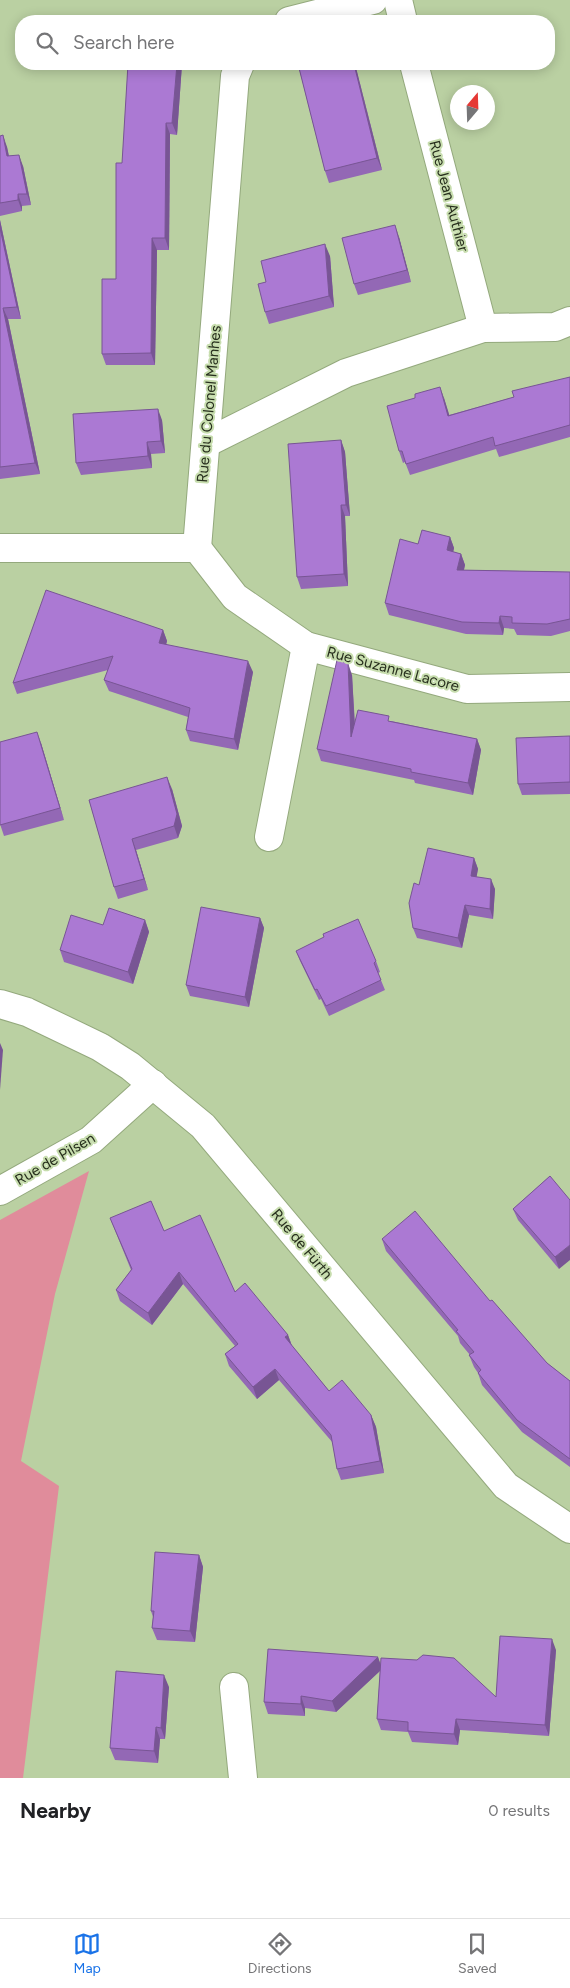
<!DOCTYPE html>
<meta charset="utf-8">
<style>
:root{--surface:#fff;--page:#f6f6f6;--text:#202124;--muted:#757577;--line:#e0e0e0;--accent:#1a73e8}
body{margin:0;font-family:Figtree,sans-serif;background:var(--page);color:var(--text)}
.compass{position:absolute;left:450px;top:85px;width:45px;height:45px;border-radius:50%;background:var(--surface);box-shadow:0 2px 12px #0003;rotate:19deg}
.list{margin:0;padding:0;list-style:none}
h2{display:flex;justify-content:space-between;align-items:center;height:65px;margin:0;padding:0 20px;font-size:21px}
h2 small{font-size:16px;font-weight:400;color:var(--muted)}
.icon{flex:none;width:28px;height:28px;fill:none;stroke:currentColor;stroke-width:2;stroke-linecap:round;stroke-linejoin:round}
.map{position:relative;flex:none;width:570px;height:1778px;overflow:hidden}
.search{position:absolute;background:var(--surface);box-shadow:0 2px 12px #0003;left:15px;right:15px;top:15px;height:55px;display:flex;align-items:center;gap:12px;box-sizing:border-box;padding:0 18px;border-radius:20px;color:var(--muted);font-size:19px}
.sheet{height:140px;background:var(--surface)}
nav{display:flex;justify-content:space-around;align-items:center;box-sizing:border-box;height:70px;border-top:1px solid var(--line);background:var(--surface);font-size:14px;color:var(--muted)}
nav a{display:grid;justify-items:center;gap:2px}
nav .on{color:var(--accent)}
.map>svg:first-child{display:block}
</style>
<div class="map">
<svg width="570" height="1778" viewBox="0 0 570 1778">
<rect width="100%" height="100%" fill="#bad0a2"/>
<path fill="#e08c9b" d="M89,1171L55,1294L21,1461L59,1486L23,1778H0V1220Z"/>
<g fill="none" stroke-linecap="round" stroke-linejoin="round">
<g stroke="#94a97d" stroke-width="30">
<g id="minor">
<path d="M398,0L403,21"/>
<path d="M289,21L373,0"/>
<path d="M414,64L483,328"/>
<path d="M206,443L346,373L483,328L555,327L570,321"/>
<path d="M0,548H197"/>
<path d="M197,548L235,76L240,64"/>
<path d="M197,548L235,597L306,646L467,689L570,687"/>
<path d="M269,837L306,646"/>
<path d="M0,1004L27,1012L100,1047L130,1066L203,1126L506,1486L570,1529"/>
<path d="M0,1191L91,1140L153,1084"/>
<path d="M234,1687L243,1778"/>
</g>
</g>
<use href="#minor" stroke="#fff" stroke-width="28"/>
</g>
<g fill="#9368b5">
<path d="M128,64H182L177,135L170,134L169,250H157L155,365H106L102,354L116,279Z"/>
<path d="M298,64H355L382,170L329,183L325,171Z"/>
<path d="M0,136L7,147L9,156L23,166L31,205L22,206V211L0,216Z"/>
<path d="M0,220L21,319H8L40,474L0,479Z"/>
<path d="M399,237L411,282L358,295L354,284Z"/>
<path d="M330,256L334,307L269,324L265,312L266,282Z"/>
<path d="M570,377V437L499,457L496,449L410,475L405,462L403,463L399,451L444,398L449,415L514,397Z"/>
<path d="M162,420L165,453L151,454L152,468L81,475L76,463Z"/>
<path d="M341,440L345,452L350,516H345L348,586L301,589L297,577Z"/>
<path d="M450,537L454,548L453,552L461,554L465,565L464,570L570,572V631L551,636L517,635L514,629L504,628L503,635L466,634L389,615L385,603L418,544Z"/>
<path d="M163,630L167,641L166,645L253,672L238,750L190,741L186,730L188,717L109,691L104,680L108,670L17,694L13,683Z"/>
<path d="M352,675L355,725L391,721L477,739L481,750L473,795L415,783L414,780L321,761L317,749Z"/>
<path d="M570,736V794L522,795L518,784Z"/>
<path d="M41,743L64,820L4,836L0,824Z"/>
<path d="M172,789L182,826L178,838L136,850L148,890L118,899L114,887L89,800Z"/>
<path d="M474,858L478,869L476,877L495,889L493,919L469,915L462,948L417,938L413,928L419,885Z"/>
<path d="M260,918L264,928L249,1007L190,996L186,985Z"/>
<path d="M145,920L149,932L133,984L64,962L60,950L103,925Z"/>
<path d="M296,951L376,961L380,972L378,973L385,990L329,1016L321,999L319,1000L300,961Z"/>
<path d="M550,1176L559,1269L518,1220L513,1209Z"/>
<path d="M110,1218L164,1231L235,1292L288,1335L292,1346L329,1391L371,1415L376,1427L384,1473L341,1480L337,1469L333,1443L279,1380L257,1399L229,1366L225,1354L235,1346L183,1284L152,1325L120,1301L116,1290L131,1270Z"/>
<path d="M382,1239L490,1301L547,1363L570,1381V1467L522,1432L482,1385L478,1373L474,1367L469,1355H470L460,1343L458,1336L386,1251Z"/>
<path d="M199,1555L203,1567L195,1642L157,1640L152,1628L153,1617L151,1611Z"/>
<path d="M556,1650L549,1736L460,1730L458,1745L412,1742L408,1732L381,1730L377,1719L380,1671L336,1712L305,1708V1716L268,1714L264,1702L378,1657L381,1666L496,1697Z"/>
<path d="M169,1687L165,1739H160L158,1763L115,1760L110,1748Z"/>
</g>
<g fill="#785594">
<path d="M177,64H182L177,135L172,123Z"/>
<path d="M354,64H355L382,170L377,158Z"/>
<path d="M166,123L170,134L169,250L165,238Z"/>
<path d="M3,135L7,147L11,167L7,156Z"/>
<path d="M19,155L23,166L31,205L27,194Z"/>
<path d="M18,194L22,206V211L18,200Z"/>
<path d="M0,220L21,319L17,307L0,228Z"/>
<path d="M395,225L399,237L411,282L407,270Z"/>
<path d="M152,238L157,250L155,365L151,353Z"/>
<path d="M325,244L330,256L334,307L329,296Z"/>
<path d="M3,308L8,319L40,474L35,463Z"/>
<path d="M440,387L444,398L453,427L448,416Z"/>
<path d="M158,409L162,420L165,453L161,441Z"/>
<path d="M341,440L345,452L350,516L346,505Z"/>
<path d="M147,442L151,454L152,468L148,456Z"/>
<path d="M341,505L345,516L348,586L344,574Z"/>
<path d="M450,537L454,548L451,562L447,550Z"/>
<path d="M461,554L465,565L461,581L457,570Z"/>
<path d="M500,616L504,628L503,635L499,623Z"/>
<path d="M163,630L167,641L163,655L159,643Z"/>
<path d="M248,661L253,672L238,750L234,739Z"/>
<path d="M348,663L352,675L356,749L351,737Z"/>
<path d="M37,732L41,743L64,820L60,808Z"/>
<path d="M477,739L481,750L473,795L468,783Z"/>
<path d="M167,777L172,789L182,826L178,838L174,826Z"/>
<path d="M132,839L136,850L148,890L144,879Z"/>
<path d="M474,858L478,869L475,886L471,876Z"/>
<path d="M491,879L495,889L493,919L490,909Z"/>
<path d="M465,905L469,915L462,948L458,938Z"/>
<path d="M260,918L264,928L249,1007L245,997Z"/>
<path d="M145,920L149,932L133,984L128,972Z"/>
<path d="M0,1043L3,1050L0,1090Z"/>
<path d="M570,1245V1260L559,1269L555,1257Z"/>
<path d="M179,1272L183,1284L152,1325L148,1313Z"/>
<path d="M288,1335L292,1346L285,1337Z"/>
<path d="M275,1369L279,1380L257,1399L253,1387Z"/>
<path d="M371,1415L376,1427L384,1473L380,1461Z"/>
<path d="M199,1555L203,1567L195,1642L190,1631Z"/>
<path d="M552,1639L556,1650L549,1736L545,1725Z"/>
<path d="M378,1657L382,1669L336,1712L332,1701Z"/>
<path d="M164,1675L169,1687L165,1739L161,1728Z"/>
<path d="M301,1696L305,1708V1716L301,1704Z"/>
<path d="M456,1719L460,1730L458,1745L454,1734Z"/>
<path d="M156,1727L160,1739L158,1763L154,1751Z"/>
</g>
<g fill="#ab79d3" stroke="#785594">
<path d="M128,64H177L172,123H166L165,238H152L151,353L102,354V279H116V163H122Z"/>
<path d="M298,64H354L377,158L325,171Z"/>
<path d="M3,135L7,156L19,155L27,194H18V200L0,203V136Z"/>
<path d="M395,225L407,270L354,284L342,238Z"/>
<path d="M0,228L17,307L3,308L35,463L0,467Z"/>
<path d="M325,244L329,296L265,312L258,284L266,282L261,261Z"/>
<path d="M570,377V425L495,446L493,437L406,464L402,451H399L387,406L415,398V394L440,387L448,416L514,397L512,391Z"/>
<path d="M158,409L161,441L147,442L148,456L76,463L73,414Z"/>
<path d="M341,440L346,505H341L344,574L297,577L288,444Z"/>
<path d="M422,530L450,537L447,550L461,554L457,570L570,572V619L547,624L512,623V617L500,616L499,623L462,622L385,603L400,539L418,544Z"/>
<path d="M46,590L163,630L159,643L248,661L234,739L186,730L190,708L104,680L113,656L13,683Z"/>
<path d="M337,660L348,663L351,737L358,710L389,716L388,721L477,739L468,783L411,772V769L317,749Z"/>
<path d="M37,732L60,808L0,825V742Z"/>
<path d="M570,736V782L518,784L516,738Z"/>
<path d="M167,777L177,814L174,826L132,839L144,879L114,887L89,800Z"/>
<path d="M428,848L474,858L471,876L491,879L490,909L465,905L458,938L413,928L409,903L414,883L419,885Z"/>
<path d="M201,907L260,918L245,997L186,985Z"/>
<path d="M109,908L145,920L128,972L60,950L71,915L103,925Z"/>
<path d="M358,919L376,961L374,963L381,980L326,1006L317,989L315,990L296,951L324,937L323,934Z"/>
<path d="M550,1176L570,1200V1245L555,1257L513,1209Z"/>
<path d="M151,1201L164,1231L200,1215L235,1292L245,1283L288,1335L285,1337L329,1391L342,1380L371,1415L380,1461L337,1469L331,1435L275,1369L253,1387L225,1354L238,1344L179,1272L148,1313L116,1290L132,1269L110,1218Z"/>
<path d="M415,1211L490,1301L492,1300L547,1363L570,1381V1459L517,1420L478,1373L481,1370L469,1355L474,1352L456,1331L458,1330L382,1239Z"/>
<path d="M155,1552L199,1555L190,1631L152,1628L154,1611H151Z"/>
<path d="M500,1636L552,1639L545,1725L456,1719L454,1734L408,1731V1722L377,1719L381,1658L417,1660L423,1655L454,1658L496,1697Z"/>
<path d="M268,1649L378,1657L332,1701L301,1696V1704L264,1702Z"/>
<path d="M116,1671L164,1675L161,1728L156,1727L154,1751L110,1748Z"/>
</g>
<g text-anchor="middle" stroke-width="4" stroke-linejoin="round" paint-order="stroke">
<g font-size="15" fill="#272f1d" stroke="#c7ddae">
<text transform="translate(449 196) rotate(75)" y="5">Rue Jean Authier</text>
<text transform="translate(209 404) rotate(-85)" y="5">Rue du Colonel Manhes</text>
<text transform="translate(393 669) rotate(15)" y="5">Rue Suzanne Lacore</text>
<text transform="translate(55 1159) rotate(-30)" y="5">Rue de Pilsen</text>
<text transform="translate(302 1244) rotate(50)" y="5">Rue de Fürth</text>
</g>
</g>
</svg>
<svg class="compass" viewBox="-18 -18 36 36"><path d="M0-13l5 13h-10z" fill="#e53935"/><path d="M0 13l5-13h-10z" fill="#757577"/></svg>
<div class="search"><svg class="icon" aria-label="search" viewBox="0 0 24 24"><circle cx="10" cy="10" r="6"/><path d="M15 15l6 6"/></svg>Search here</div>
</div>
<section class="sheet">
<h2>Nearby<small>0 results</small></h2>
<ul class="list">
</ul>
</section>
<nav>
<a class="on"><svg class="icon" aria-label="map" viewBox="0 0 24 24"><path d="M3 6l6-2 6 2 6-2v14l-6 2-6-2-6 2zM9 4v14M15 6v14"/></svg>Map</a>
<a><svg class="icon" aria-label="directions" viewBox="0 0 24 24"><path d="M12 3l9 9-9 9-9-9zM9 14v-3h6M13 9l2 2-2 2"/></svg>Directions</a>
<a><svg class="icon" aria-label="saved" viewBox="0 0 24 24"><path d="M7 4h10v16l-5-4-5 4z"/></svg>Saved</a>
</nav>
